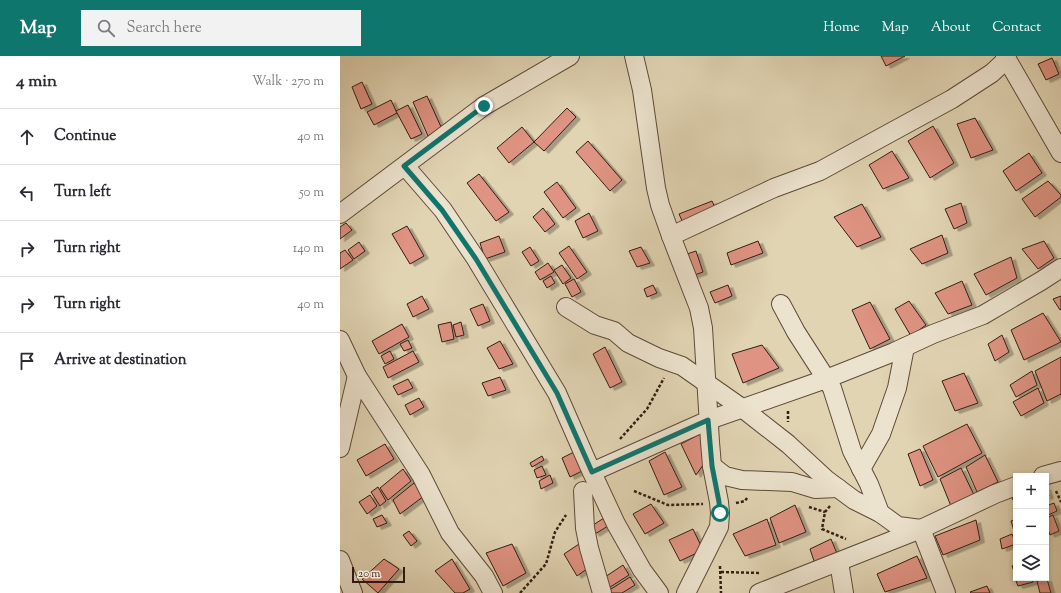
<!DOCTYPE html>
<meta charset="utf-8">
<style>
:root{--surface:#fff;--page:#f2f2f3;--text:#2b2b33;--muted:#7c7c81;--line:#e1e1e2;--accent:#0f766e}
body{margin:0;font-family:"Sorts Mill Goudy",serif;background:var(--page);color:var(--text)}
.controls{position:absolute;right:12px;bottom:12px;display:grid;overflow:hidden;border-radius:0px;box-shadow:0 2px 6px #0003}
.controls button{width:36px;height:36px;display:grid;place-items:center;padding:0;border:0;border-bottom:1px solid var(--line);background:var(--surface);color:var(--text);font:20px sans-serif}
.scale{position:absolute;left:12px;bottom:10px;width:53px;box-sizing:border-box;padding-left:4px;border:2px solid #341c13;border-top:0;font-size:11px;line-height:14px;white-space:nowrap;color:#341c13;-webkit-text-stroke:3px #ece3ce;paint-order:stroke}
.stop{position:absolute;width:12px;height:12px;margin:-9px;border:3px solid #0f766e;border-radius:50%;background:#fff}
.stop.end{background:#0f766e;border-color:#fff;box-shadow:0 1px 4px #0008}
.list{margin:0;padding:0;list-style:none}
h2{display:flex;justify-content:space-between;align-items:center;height:52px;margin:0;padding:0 16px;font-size:17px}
h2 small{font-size:13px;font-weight:400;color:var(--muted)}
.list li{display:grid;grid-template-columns:26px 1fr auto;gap:12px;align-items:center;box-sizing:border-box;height:56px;padding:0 16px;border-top:1px solid var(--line)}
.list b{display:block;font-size:15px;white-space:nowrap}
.list em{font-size:13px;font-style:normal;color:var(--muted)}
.icon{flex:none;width:22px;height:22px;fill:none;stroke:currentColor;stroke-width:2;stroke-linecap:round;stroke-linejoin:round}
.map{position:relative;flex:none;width:721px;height:537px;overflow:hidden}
header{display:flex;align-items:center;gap:24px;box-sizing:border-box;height:56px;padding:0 20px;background:var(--accent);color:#fff}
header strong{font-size:19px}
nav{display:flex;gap:22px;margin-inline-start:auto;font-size:14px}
.search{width:280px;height:36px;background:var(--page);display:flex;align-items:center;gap:10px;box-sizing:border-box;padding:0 14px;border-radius:0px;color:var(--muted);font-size:15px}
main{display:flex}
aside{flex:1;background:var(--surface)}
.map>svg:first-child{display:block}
</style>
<header>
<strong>Map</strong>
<div class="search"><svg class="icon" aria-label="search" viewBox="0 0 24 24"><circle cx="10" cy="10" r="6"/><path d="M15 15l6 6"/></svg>Search here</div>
<nav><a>Home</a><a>Map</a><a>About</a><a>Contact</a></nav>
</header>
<main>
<aside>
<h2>4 min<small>Walk · 270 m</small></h2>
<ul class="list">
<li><svg class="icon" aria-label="ahead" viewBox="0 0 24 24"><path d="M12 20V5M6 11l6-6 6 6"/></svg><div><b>Continue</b></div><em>40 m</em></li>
<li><svg class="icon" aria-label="left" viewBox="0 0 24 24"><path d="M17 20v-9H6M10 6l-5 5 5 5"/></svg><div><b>Turn left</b></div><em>50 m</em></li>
<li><svg class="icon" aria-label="right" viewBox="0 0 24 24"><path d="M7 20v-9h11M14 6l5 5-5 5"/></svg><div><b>Turn right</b></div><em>140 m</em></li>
<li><svg class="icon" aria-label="right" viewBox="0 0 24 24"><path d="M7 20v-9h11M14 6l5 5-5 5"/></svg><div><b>Turn right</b></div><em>40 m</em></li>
<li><svg class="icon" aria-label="arrive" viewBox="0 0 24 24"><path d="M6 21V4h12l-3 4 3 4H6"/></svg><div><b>Arrive at destination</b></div></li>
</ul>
</aside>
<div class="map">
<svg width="721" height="537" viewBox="0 0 721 537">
<defs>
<filter id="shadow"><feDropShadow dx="4.5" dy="2.5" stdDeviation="0" flood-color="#0004"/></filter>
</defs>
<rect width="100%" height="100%" fill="#e1d4b3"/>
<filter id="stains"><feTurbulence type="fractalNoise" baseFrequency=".005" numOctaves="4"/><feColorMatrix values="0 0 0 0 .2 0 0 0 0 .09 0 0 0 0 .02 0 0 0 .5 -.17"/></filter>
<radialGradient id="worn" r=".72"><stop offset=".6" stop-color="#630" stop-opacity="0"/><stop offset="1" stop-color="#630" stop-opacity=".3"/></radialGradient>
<g fill="#df9382" stroke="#341c13" filter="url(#shadow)">
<path d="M541,0H565L546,10Z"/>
<path d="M712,2L719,18L706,24L698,8Z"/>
<path d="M22,26L32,48L21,53L12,31Z"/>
<path d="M87,40L102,73L88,80L73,46Z"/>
<path d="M51,44L57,57L34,69L27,56Z"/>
<path d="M68,49L82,78L71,83L56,55Z"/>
<path d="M227,52L236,61L204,95L194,86Z"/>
<path d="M635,62L653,94L631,102L617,68Z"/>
<path d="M593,70L614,107L590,122L568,85Z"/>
<path d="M182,71L194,86L169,107L157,92Z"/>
<path d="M248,85L282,124L270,135L236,96Z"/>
<path d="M552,95L569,122L543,133L529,109Z"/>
<path d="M689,97L702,117L676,135L663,115Z"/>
<path d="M139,118L169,156L156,165L127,127Z"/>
<path d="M708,125L721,139V141L695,161L682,143Z"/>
<path d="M217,126L236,152L223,162L204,136Z"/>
<path d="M372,145L376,154L343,167L339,158Z"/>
<path d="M621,147L627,167L614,173L605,153Z"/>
<path d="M522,148L541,181L517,191L494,161Z"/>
<path d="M203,152L215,168L205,176L193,161Z"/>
<path d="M249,157L258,175L243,182L235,165Z"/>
<path d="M6,167L12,174L0,183V171Z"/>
<path d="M67,170L84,200L70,208L52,178Z"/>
<path d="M602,179L608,197L582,208L570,193Z"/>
<path d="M159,180L165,196L145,203L140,187Z"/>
<path d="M418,185L423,197L391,209L387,197Z"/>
<path d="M704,185L714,202L698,213L682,193Z"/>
<path d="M19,186L25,195L14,203L8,194Z"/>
<path d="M229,190L247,216L237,223L219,197Z"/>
<path d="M190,191L199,205L191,210L182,196Z"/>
<path d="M301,191L310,207L297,211L289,195Z"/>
<path d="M5,194L13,204L0,213V197Z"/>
<path d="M356,195L363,216L352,220L344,199Z"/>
<path d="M671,201L677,222L646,239L634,218Z"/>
<path d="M208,207L214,216L200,224L195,216Z"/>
<path d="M222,209L231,222L223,228L214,214Z"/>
<path d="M211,220L215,227L207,232L203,225Z"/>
<path d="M234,223L241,236L232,241L225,228Z"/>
<path d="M622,225L632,249L608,258L595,237Z"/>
<path d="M313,229L317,237L307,241L304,233Z"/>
<path d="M388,229L392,240L375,247L370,236Z"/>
<path d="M82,240L89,253L73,261L67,248Z"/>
<path d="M721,240V253L720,254L713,243Z"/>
<path d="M569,245L586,269L571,280L555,253Z"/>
<path d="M530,246L550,283L530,293L512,254Z"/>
<path d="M143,248L150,265L138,270L130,253Z"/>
<path d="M703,257L721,286L684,304L671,274Z"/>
<path d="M111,266L114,283L102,286L98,269Z"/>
<path d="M121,266L124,279L116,281L113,269Z"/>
<path d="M62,268L69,281L39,298L32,285Z"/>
<path d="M662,279L669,296L655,305L648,288Z"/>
<path d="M68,284L72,292L64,295L60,288Z"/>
<path d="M160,285L173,308L159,313L147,292Z"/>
<path d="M422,289L439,312L403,327L392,298Z"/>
<path d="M265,291L282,326L270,332L253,298Z"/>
<path d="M50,295L54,303L45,308L41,300Z"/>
<path d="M73,295L79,306L48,322L43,311Z"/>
<path d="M721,301V338L707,345L695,315Z"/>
<path d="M692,315L697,329L676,341L670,329Z"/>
<path d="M624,317L638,347L615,355L602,325Z"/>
<path d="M160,321L166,334L148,340L142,327Z"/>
<path d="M68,323L73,332L58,339L53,330Z"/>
<path d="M698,332L704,347L681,360L673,346Z"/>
<path d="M79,342L84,351L70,359L65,349Z"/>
<path d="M627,368L642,397L598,421L583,390Z"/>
<path d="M362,377L368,402L356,419L341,388Z"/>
<path d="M45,388L54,403L26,420L17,404Z"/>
<path d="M580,393L593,424L580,430L568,398Z"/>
<path d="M234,396L242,415L230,421L222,402Z"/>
<path d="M325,396L342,431L324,439L309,405Z"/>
<path d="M645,399L658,426L637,436L626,411Z"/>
<path d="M202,400L204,404L192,411L190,407Z"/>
<path d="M202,410L206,419L197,422L194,414Z"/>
<path d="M621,412L634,439L611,450L600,423Z"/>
<path d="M63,413L71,425L48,444L40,432Z"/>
<path d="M210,419L213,427L201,433L199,425Z"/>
<path d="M74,427L84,440L60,458L53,444Z"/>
<path d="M38,431L46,445L40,450L31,436Z"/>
<path d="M706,431L709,440L706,441Z"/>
<path d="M30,439L37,450L27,458L19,446Z"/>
<path d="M676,440V449L672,442Z"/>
<path d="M714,447L717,455L706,460V450Z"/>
<path d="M311,448L324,467L305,478L293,458Z"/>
<path d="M455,449L466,476L439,487L430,462Z"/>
<path d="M42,459L47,467L37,471L33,463Z"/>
<path d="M713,459L719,475L710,479L706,468V462Z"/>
<path d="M264,462L268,470L255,478L250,471Z"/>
<path d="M427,463L436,489L405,500L393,478Z"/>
<path d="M676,463V474L674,475L671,465Z"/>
<path d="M636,464L640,484L603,499L595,480Z"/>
<path d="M353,473L363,494L340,505L329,484Z"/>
<path d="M69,475L77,485L71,490L63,479Z"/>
<path d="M672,478L676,488L662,493L660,483Z"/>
<path d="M491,483L498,500L476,511L470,493Z"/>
<path d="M172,488L186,517L163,530L146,497Z"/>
<path d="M239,488L251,510L237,520L224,498Z"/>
<path d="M577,500L587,522L545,536L537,518Z"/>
<path d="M44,503L59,513L38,537L22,523Z"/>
<path d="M112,503L130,533L123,537H115L95,515Z"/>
<path d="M676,508V517L675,518L672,510Z"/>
<path d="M283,509L289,519L267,533L262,523Z"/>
<path d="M674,520H676V522H692L693,526L678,530Z"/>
<path d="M290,521L295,529L282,537H269L268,535Z"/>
<path d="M707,523L711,537H700L697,525Z"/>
<path d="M647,530L650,537H631L630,536Z"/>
</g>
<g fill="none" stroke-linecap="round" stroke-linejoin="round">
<g stroke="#5f4a3b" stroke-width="20">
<g id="minor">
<path d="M294,0L302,34L316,132L320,149L331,180L359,252L363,272L370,386L372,410L379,446L380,457L379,471L346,537"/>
<path d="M665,0L721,97"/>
<path d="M65,110L103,154L136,203L217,337L249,410L276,468L302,514L319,537"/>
<path d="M0,158L144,50L230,0"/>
<path d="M331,180L434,132L480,115L612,43L652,17L667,3"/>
<path d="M441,248L456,276L492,332L512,395L529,428L540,457"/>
<path d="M226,251L255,269L274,275L288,287L319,302L342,310L402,352L448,388L487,424L514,444L540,457L558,470L581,473L606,537"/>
<path d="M0,284L17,320L81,419L110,477L144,520L153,537"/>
<path d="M0,392L17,320"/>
<path d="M372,410L385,420L402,424L452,426L475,433L498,432"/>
<path d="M521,413L541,378L557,332L565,291"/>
<path d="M252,416L369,364L486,323L554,296L593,278L643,259L701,225L721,212"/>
<path d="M703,420L721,415"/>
<path d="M243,435L245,472L249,492L262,537"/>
<path d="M0,504L13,537"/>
<path d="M499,506L504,537"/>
<path d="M419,537L581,473L655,438L676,430"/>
</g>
</g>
<g stroke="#341c13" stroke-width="2.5" stroke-dasharray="3 2" stroke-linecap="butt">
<path d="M448,355V366"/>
<path d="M280,383L307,353L324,322"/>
<path d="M294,435L328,449L363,448"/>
<path d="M716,435L721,446"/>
<path d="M396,447L405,445L407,442"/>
<path d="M490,450L485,456L482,473L506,483"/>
<path d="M469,451L485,456"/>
<path d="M380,510L381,537"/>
<path d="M381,516L421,517"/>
<path d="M180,537L206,508L215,476L226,459"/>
</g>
<use href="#minor" stroke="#ece3ce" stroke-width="18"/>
</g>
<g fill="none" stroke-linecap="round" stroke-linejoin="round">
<path stroke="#0f766e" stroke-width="5" d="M144,50L64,110L102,154L136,203L217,337L252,416L368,364L372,410L379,446L380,457"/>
</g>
<rect width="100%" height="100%" filter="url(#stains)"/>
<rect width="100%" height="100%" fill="url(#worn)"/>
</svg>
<div class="controls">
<button>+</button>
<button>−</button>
<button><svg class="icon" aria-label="layers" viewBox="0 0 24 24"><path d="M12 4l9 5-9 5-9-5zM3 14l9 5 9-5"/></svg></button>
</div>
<div class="scale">20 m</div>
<div class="stop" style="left:380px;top:457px"></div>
<div class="stop end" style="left:144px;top:50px"></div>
</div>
</main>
